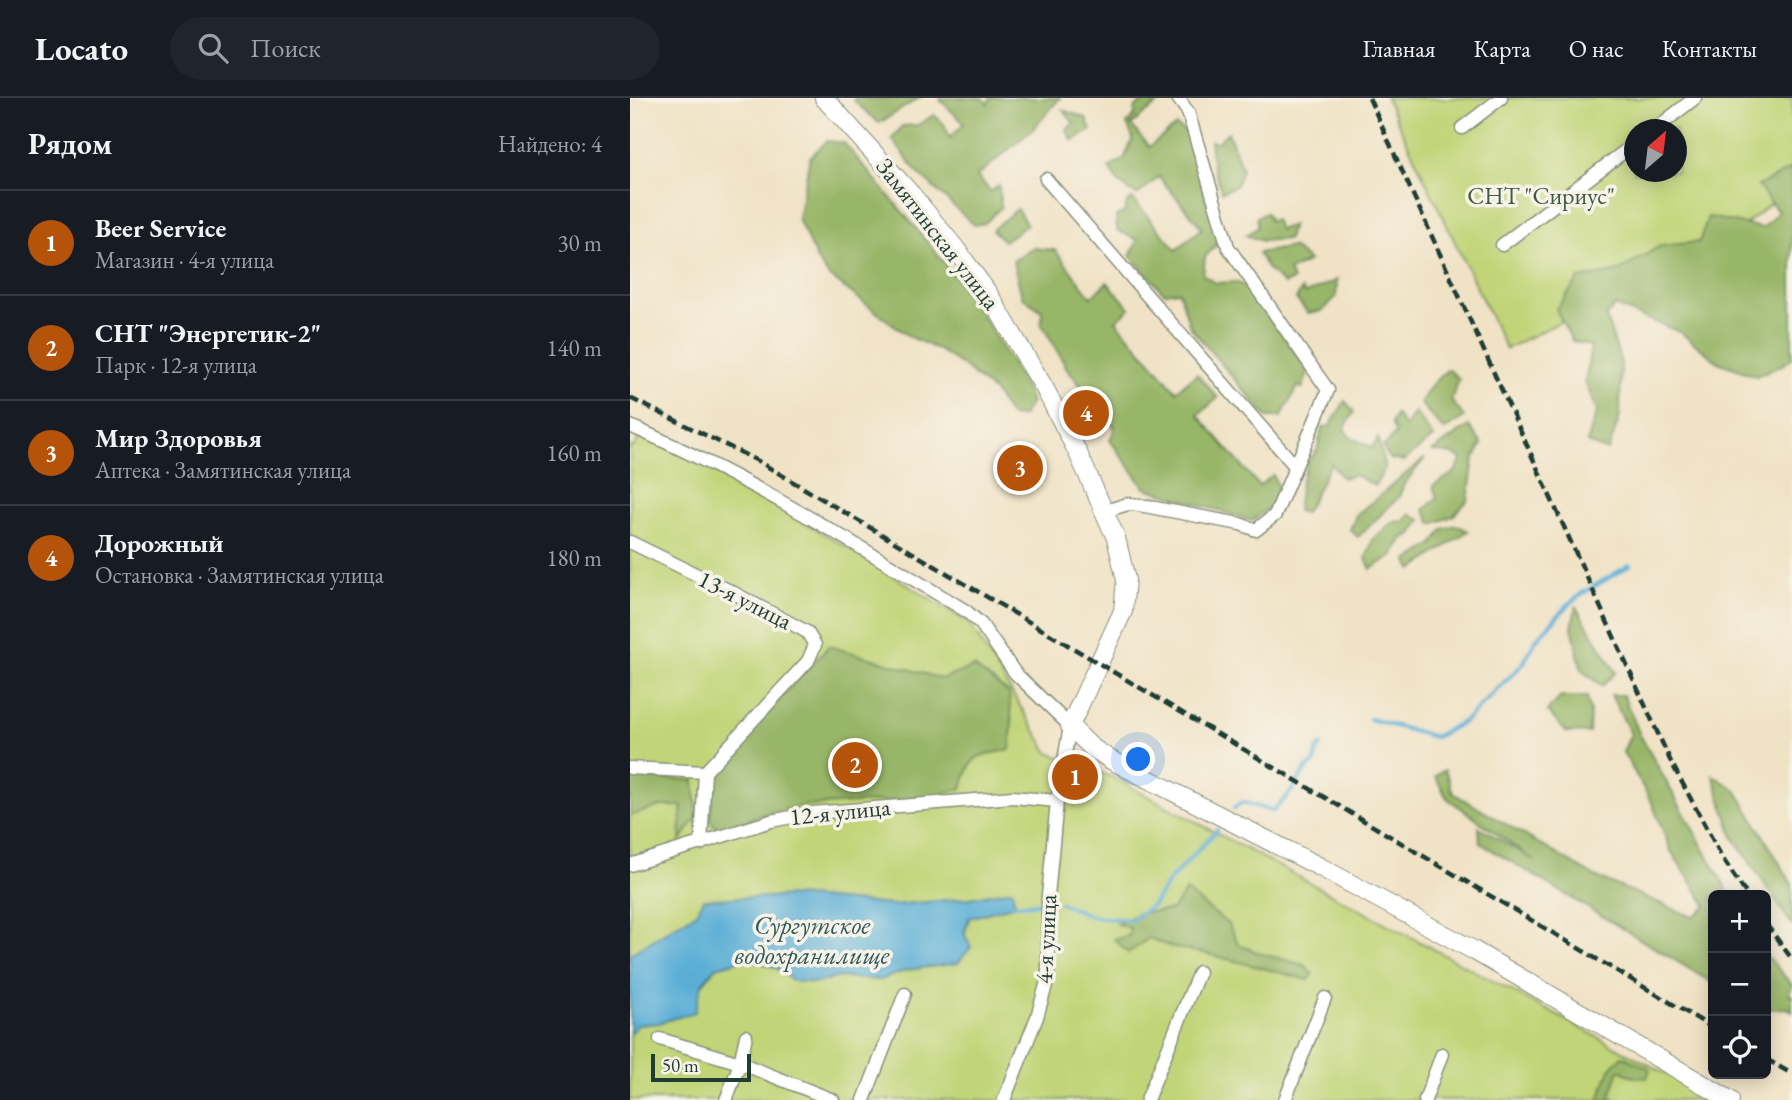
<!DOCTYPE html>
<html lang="ru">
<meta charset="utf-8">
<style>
:root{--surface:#171b24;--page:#20242c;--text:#f1f3f6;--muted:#9ea1a6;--line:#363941;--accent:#b45309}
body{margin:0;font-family:"EB Garamond",serif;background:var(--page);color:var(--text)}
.controls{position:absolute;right:21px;bottom:21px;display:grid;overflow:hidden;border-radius:10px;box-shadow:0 4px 18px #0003}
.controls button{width:63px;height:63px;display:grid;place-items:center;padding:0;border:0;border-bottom:2px solid var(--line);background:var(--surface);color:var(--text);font:35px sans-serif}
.compass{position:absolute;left:994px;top:21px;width:63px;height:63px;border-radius:50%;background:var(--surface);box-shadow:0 4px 18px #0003;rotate:28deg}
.scale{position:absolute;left:21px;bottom:18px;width:100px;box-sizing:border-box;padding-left:7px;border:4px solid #1f3d34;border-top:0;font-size:19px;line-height:24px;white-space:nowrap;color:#1f3d34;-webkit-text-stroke:5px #f7f3e8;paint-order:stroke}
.you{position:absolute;left:509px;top:662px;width:24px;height:24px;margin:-18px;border:5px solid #fff;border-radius:50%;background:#1a73e8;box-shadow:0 0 0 10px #1a73e833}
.badge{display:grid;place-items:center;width:46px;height:46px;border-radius:50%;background:var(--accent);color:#fff;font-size:23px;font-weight:700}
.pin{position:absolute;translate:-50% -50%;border:4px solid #fff;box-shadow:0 2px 7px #0006}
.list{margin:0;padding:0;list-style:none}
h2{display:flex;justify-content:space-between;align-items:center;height:91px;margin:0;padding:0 28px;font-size:30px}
h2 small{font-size:23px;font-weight:400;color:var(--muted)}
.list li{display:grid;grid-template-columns:46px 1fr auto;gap:21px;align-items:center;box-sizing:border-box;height:105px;padding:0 28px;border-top:2px solid var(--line)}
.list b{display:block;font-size:26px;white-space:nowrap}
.list p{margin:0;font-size:23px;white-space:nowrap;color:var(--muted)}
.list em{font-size:23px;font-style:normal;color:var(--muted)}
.icon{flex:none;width:38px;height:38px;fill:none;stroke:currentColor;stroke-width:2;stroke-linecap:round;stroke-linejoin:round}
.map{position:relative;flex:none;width:1162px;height:1002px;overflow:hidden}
header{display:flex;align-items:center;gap:42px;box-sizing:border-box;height:98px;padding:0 35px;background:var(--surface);border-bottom:2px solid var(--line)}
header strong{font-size:33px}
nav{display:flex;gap:38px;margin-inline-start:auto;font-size:24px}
.search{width:490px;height:63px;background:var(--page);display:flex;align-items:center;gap:18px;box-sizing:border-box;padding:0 24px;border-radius:38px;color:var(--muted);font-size:26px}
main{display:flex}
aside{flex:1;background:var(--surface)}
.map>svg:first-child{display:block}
</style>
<header>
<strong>Locato</strong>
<div class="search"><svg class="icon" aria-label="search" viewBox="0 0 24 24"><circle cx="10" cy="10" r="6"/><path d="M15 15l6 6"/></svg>Поиск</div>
<nav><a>Главная</a><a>Карта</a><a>О нас</a><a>Контакты</a></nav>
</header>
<main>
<aside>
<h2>Рядом<small>Найдено: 4</small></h2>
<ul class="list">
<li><span class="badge">1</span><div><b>Beer Service</b><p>Магазин · 4-я улица</p></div><em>30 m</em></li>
<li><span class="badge">2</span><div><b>СHТ &quot;Энергетик-2&quot;</b><p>Парк · 12-я улица</p></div><em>140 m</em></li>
<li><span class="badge">3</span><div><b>Мир Здоровья</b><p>Аптека · Замятинская улица</p></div><em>160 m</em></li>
<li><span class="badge">4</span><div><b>Дорожный</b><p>Остановка · Замятинская улица</p></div><em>180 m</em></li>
</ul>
</aside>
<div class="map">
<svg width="1162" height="1002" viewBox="0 0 1162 1002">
<rect width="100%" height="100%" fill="#f7f3e8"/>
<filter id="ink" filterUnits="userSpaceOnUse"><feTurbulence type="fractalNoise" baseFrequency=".0143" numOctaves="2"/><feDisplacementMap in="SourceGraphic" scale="14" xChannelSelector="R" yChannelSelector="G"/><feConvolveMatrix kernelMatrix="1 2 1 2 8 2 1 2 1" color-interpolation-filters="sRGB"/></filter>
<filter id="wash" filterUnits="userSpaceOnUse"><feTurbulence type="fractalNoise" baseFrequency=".00686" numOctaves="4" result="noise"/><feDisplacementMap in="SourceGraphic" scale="28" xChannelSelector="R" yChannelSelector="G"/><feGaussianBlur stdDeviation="1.57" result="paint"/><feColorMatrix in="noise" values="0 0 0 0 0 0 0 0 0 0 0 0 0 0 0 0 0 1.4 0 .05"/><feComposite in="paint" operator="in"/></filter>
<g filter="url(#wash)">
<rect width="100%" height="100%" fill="#f0e2c5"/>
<g fill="#c1d477" stroke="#708856" stroke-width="2" fill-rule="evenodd">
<path d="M756,0H1162V88L1099,140L876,251ZM1004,32H1046V74H1004Z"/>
<path d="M11,336L72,365L215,448L339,525L419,655L482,679L1044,980L1080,1002H0V937L7,927L29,925L72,886L87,869L119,860L146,870L163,883L186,885L209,879L250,882L277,872L328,865L339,820L385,807L382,792L340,800L263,807L166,798L66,815L0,856V348L4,349Z"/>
</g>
<g fill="#98b668" stroke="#5c7a4e" stroke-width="2">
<path d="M224,0H289L249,25L225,4Z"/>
<path d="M312,0H352L358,6L360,0H430L403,31L347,78L361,94L369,87L371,109L355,125L344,127L287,74L262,41L272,28L288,27L304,17L314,26L320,40L334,25L310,2Z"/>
<path d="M517,0L532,2L501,27L519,49L546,28L561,37L575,101L589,124L588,145L575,159L573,177L586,185L606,184L624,193L678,275L672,290L668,288L651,319H637L560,229L549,193L534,195L500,158L508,142L487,132L486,118L495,114L497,104L503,101L546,152L572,130L529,79L507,97L489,85L479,70L494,61L503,40L497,26L506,16L504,11Z"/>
<path d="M433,12L456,20L461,32L443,43L436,32L444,25Z"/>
<path d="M598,34L612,71L606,88L592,94L583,70L580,43L588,44Z"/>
<path d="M197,43L214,45C269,111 328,174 371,248C382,266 394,284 401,304L393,318L381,319L364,294L333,268L309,252L278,238L198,177L187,162L168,121L180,59Z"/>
<path d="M1162,70V260L1152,267L1126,278L1088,264L1050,234L985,208L976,218L991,265L990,318L978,353L957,345L967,313L955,284L961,248L942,243L926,211L949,181L989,173L1030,148L1069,144L1078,119L1133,130L1148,114L1128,88Z"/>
<path d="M387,111L397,127L374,143L362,132Z"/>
<path d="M636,115L640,123L645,121L649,132L662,127L658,141L632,143L616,137L627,130V119Z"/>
<path d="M662,149L679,163L659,173L663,182L654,186L637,170L628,155Z"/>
<path d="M402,150L425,152L461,199L477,184L500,210L486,223L546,293L567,276L588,300L568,317L629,388L643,377L649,391L641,408L622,423L515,390L480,342L485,330L438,272L411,225L412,213L392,199L383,163Z"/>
<path d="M707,182L706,199L692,213L678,215L666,201L672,191L675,196Z"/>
<path d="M818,271L829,281L821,302L834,319L814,332L790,305L803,285Z"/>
<path d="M715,303L724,314L714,331L719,338L742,350L748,340L755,370L745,388L725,377L712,380L701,365L675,415L667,413L671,384L678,363L687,353L692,330L700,328Z"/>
<path d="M785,314L803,339L774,363L760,361L753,349L766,335L761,325L766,316L775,329Z"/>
<path d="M839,328L852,346L844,361L838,402L823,418L802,426L794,412L807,400L803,388L825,374L832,361L822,356L803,353Z"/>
<path d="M795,360L774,386L769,399L728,439L720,432L726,417Z"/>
<path d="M780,416L791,422L782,436L772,441L763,457L741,471L736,461L743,441L764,423L773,424Z"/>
<path d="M826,427L838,433L782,472L777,463L803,446L813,431Z"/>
<path d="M946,509L986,574L972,588L952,573L942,529Z"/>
<path d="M199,548L312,581L344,569L379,595L382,626L380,652C345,658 342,655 332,690L296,701L172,708L129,717L91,733L80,723L84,672Z"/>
<path d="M981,597H993L1010,637L1100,797H1083V885L850,745L849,729L905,763L817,700L805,678L815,672L823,695L964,778L1063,819L1077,808L1041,753L1022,705L993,654L1001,636Z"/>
<path d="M931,599H957L960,613L959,635L936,634L917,613Z"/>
<path d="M1083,677L1106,692L1162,786V827L1103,739Z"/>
<path d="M0,680L64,682L67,719L50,743L52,708H31L0,718Z"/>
<path d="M556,793L598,826L609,847L632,856L674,867L683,876L679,882L578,856L541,849L519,840L498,855L484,841L499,838L500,830L487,826L509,815L542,812Z"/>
<path d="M1136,857L1162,887L1159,896L1162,898V914L1158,910L1136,911Z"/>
<path d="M992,958L1020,971L1017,980L1004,979L989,972L980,998L986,1002H969L980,971Z"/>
</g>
<path fill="#5aaed6" stroke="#3c7685" stroke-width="2" d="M382,792L385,807L339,820L334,835L341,849L328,865L277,872L250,882L209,879L186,885L163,883L146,870L119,860L86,869L72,886L65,914L29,925L8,927L0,937V856L66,815L74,801L166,798L263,807L340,800Z"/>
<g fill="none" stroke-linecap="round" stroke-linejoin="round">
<g stroke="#5aaed6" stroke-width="4.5">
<path d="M740,621L805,639L835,623L893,566L906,542L937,508L951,496L1000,467"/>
<path d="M604,710L612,704L643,713L661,694L676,671L685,664L687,652L691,647"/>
<path d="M430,805L464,819L501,822L523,807L539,783L587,732"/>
<path d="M385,807L410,805"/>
</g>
</g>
</g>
<g filter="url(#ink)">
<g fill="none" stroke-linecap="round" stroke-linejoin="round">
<g stroke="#88907c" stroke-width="15">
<g id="street">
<path d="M832,30L871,0"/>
<path d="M1024,32L1065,0"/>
<path d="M416,81L665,368"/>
<path d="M872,147L1004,46"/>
<path d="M0,328C114,377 229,448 336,513L351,526L385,575L440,628L427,703L418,798V880L407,919L374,1002"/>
<path d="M475,413L498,406L509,407L610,426L626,432L645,417L698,292L598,149L558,14L548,0"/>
<path d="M0,444L106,496L177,534L185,547L178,563L75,674"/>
<path d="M0,670L75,674L71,746"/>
<path d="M0,767L141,723L182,715L383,699L427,703"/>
<path d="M30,941L110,965L203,1002"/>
<path d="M96,1002L110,965L116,938"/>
<path d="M234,1002L275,896"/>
<path d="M517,1002L569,874"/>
<path d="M655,1002L695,900"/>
<path d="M795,1002L812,956"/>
</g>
</g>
<g stroke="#88907c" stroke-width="20">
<path id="secondary" d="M194,0L282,97L326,151L358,195L415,291L448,355L486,440L496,482L493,513L440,628L461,649L481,662L692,770L843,852L1100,1002"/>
</g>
<use href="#street" stroke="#fff" stroke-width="12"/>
<use href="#secondary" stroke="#fff" stroke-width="18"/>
<g stroke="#1f3d34" stroke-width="4.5" stroke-dasharray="10 5" stroke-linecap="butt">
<path d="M739,0L1040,662L1093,761L1117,797"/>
<path d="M0,300L128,363L1083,930"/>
<path d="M1136,826L1162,861"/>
<path d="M1136,961L1162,976"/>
</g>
</g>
</g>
<g text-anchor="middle" stroke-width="7" stroke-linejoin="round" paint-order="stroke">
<g font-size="24" fill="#3f5b41" stroke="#f7f3e8">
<text x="911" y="106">СНТ "Сириус"</text>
</g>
<g font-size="24" fill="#1f3d34" stroke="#f7f3e8">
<text transform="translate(308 136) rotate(52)" y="8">Замятинская улица</text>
<text transform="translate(115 502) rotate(27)" y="8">13-я улица</text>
<text transform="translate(210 714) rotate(-6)" y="8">12-я улица</text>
<text transform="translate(416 841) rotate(-87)" y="8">4-я улица</text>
</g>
<g font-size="26" font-style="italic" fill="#2e595c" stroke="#f7f3e8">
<text x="182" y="836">Сургутское<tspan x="182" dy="30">водохранилище</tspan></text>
</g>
</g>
</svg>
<div class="controls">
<button>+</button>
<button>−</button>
<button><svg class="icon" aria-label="locate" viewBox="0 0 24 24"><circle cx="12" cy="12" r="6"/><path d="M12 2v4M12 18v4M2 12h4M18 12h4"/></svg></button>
</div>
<svg class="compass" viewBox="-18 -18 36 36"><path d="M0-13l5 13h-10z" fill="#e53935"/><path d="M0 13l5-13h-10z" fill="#9ea1a6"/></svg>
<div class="scale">50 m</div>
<div class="you"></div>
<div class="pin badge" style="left:445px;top:679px">1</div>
<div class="pin badge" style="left:225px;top:667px">2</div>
<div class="pin badge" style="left:390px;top:370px">3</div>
<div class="pin badge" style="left:456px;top:315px">4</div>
</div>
</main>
